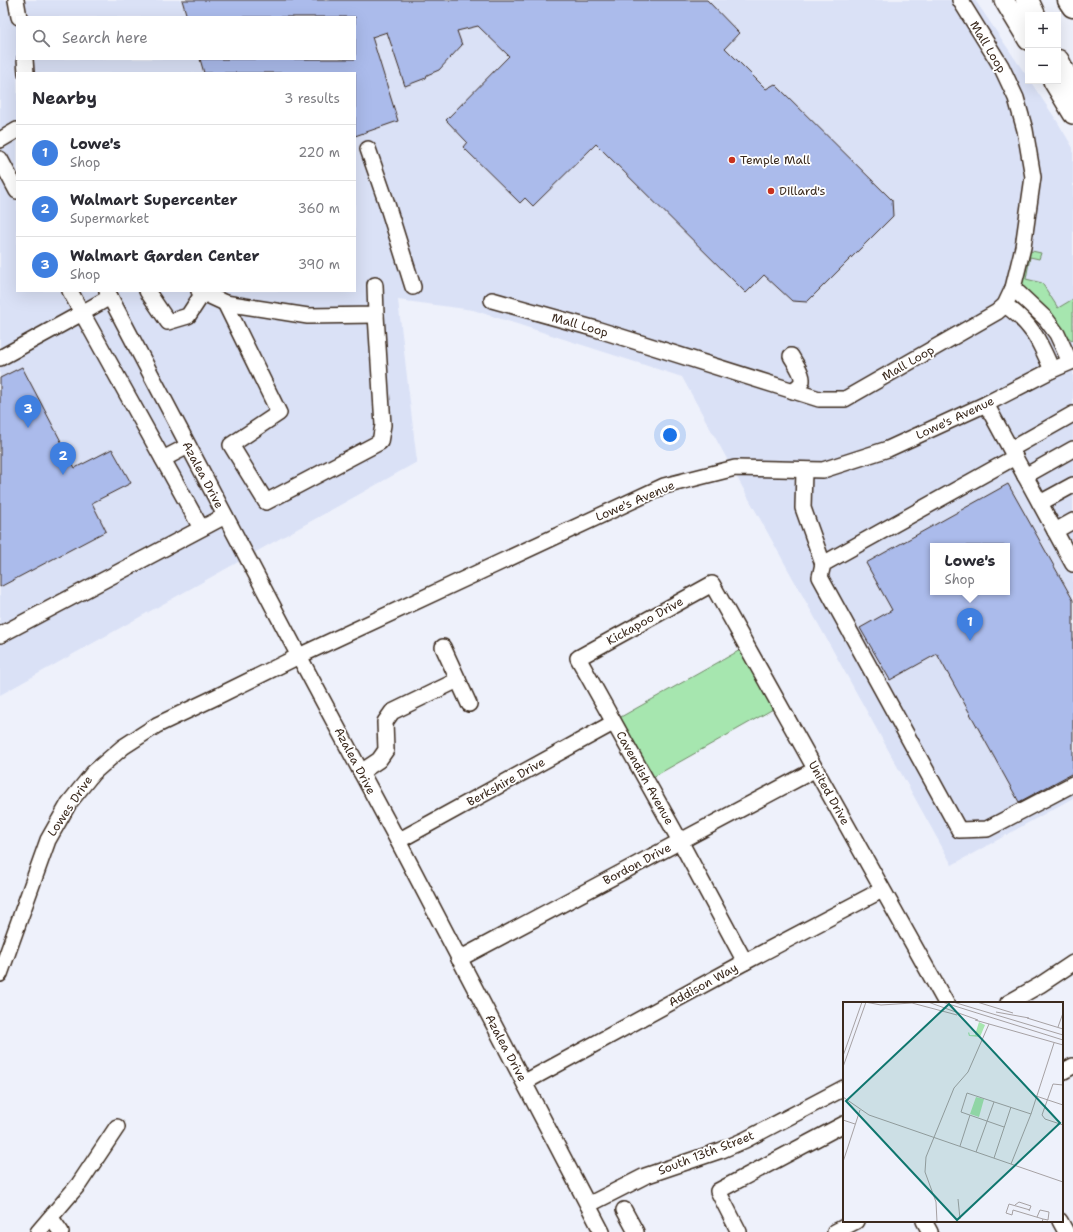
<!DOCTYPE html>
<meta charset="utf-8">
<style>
:root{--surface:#fff;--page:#f7f7f7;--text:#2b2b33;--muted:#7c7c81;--line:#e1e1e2;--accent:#c8321e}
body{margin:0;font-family:"Shantell Sans",sans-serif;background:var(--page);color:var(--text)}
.controls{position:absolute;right:12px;top:12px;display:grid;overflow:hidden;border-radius:0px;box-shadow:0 4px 16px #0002}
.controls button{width:36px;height:36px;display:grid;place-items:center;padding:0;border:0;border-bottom:1px solid var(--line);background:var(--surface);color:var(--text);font:20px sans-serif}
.you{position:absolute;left:670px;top:435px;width:14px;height:14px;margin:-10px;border:3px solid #fff;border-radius:50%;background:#1a73e8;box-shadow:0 0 0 6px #1a73e833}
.badge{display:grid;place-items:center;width:26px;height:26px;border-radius:50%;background:var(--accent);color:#fff;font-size:13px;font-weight:700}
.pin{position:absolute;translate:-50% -33px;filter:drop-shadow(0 1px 2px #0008)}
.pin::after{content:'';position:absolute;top:21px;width:14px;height:12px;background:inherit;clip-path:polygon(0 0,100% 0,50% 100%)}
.popup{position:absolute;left:930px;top:543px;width:80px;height:52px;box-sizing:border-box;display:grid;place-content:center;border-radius:0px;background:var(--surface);filter:drop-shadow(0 1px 3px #0005);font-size:13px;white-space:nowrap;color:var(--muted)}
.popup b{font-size:15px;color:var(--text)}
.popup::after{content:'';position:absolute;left:50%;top:100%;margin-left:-8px;border:8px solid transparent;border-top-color:var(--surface)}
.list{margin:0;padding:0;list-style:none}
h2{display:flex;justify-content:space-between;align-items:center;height:52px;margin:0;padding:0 16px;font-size:17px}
h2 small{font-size:13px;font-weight:400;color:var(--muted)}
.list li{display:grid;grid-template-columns:26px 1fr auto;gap:12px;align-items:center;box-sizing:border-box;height:56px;padding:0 16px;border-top:1px solid var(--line)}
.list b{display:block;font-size:15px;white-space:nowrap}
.list p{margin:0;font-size:13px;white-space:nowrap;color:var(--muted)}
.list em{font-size:13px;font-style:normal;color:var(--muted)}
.icon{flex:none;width:22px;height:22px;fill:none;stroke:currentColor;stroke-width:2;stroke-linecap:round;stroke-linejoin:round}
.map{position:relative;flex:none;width:1073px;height:1232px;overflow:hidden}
.search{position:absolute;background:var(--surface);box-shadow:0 4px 16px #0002;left:16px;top:16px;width:340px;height:44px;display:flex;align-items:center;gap:10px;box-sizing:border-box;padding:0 14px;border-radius:0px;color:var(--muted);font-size:15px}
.panel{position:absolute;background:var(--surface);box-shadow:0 4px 16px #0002;left:16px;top:72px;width:340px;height:220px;border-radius:0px}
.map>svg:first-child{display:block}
</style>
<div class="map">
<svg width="1073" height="1232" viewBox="0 0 1073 1232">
<rect width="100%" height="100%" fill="#eef1fb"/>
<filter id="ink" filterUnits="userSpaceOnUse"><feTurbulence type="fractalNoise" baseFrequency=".025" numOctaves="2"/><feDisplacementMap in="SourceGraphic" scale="8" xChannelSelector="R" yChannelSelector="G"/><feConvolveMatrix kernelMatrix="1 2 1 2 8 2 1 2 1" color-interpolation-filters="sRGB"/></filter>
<g filter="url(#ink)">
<path fill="#dae1f6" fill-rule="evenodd" d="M0,0H975L1028,78V81H1030L1057,121L1073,148V798L952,865L744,490L682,377L473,310L398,300L417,462L0,695ZM17,17H355V59H17ZM17,73H355V291H17ZM933,546H1007V592H933Z"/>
<g fill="#a6e6af" stroke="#708866">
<path d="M1032,251L1041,253L1039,259L1030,257L1026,279L1042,283L1058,308L1073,299V341L1068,337L1063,340L1021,285L1028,253Z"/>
<path d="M742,649L775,708L653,777L619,718Z"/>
</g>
<g fill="#abbbeb" stroke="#3b2a1e" fill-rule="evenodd">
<path d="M182,0H707L739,33L725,48L766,89L775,84L892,200L893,216L807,302L792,301L764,275L746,293L596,144L533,206L525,198L520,203L463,147L467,142L446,120L509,56L478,26L457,31L462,45L439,70L427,75L426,78L405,86L387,32L372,37L398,121L355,136V73H204L200,59H355V17H187Z"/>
<path d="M22,367L75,468L112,449L131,483L92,503L106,531L0,587V378Z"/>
<path d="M1008,484L1073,600V773L1019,802L937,654L890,680L860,628L892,610L866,563ZM933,546H1007V592H933Z"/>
</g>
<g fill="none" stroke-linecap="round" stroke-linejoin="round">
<g stroke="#3b2a1e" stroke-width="18">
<g id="minor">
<path d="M16,0L19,17"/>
<path d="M25,59L26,73"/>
<path d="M0,140L17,130"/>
<path d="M368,149L386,201L413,287"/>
<path d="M0,159L17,191"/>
<path d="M1013,288L1046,319L1057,334L1070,362"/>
<path d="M70,291L82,313L110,297"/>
<path d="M107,291L299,656L398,841L602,1232"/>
<path d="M147,291L168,322L188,316L203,293"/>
<path d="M199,291L225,303L308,316L376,315L375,285"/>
<path d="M492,300L596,329L784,388L819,399H845L997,312L1005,305L1013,288L1023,247L1033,177L1025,130L1016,98L1001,66L960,0"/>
<path d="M225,303L279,413L231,445L266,502L380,442L383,425L376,315"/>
<path d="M1005,305C1032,324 1039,340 1052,370"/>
<path d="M791,356C795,363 803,374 802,381C801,385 796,388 793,391"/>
<path d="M0,358L82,313L201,528"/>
<path d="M986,404L1073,564"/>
<path d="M1011,449L1073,414"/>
<path d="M1015,457L823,564L820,577L959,830L987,829L1073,784"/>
<path d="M163,459L188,446"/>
<path d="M804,470L803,508L823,564"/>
<path d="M1025,476L1073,449"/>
<path d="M1040,503L1073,485"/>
<path d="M1055,531L1073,521"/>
<path d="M0,635L225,516"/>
<path d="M443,647L469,704"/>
<path d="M361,772L379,760L386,750L385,722L392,712L458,680"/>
<path d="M398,841L613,723"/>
<path d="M459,959L816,769"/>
<path d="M745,962L680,841L578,658L712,584L946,1003"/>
<path d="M0,974L48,840L69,803L93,773L123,747L157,725L216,697L299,656L664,486L735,468L823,470L888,449L986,404L1052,370L1073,361"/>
<path d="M1008,1003L1040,985L1073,963"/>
<path d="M1062,1072L1073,1066"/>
<path d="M525,1082L745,962L882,890"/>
<path d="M588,1205L645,1176L722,1150L745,1140L844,1088"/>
<path d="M624,1210L636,1232"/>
<path d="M51,1218L61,1232"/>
<path d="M924,1221L930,1232"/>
<path d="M1060,1221L1066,1232"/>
<path d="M38,1232L79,1184L117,1127"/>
<path d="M739,1232L718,1191L844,1124"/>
<path d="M835,1232L856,1221"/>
</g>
</g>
<g stroke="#3b2a1e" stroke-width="22">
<g id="major">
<path d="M1004,0L1028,40"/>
<path d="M1053,81L1073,114"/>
</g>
</g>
<g stroke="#3b2a1e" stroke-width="25">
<g id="highway">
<path d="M1027,0L1034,15"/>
<path d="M1069,0L1073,6"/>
<path d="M1058,61L1073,91"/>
</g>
</g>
<use href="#minor" stroke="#fff" stroke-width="15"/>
<use href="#major" stroke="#fff" stroke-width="19"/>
<use href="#highway" stroke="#fff" stroke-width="22"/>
</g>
</g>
<g fill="#c8321e" stroke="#fff" stroke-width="1.5">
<circle cx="732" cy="160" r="4"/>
<circle cx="771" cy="191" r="4"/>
</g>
<g text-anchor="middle" stroke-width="3.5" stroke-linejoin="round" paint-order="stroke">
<g font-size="12" fill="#3b2a1e" stroke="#fff">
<text transform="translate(988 47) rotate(59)" y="4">Mall Loop</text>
<text transform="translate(580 325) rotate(16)" y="4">Mall Loop</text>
<text transform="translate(908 363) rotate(-30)" y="4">Mall Loop</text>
<text transform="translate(955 418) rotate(-25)" y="4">Lowe's Avenue</text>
<text transform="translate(203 475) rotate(62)" y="4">Azalea Drive</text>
<text transform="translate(635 501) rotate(-23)" y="4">Lowe's Avenue</text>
<text transform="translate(645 621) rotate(-29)" y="4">Kickapoo Drive</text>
<text transform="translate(355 761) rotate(62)" y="4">Azalea Drive</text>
<text transform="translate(645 778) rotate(61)" y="4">Cavendish Avenue</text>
<text transform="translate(506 782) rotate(-29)" y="4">Berkshire Drive</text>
<text transform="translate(829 793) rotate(61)" y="4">United Drive</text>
<text transform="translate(70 806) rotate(-56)" y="4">Lowes Drive</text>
<text transform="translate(637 864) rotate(-28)" y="4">Bordon Drive</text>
<text transform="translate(703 985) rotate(-29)" y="4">Addison Way</text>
<text transform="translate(506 1048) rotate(62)" y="4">Azalea Drive</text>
<text transform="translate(706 1153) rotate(-21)" y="4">South 13th Street</text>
</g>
<g font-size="12" fill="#3b2a1e" stroke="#fff" text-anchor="start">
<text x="740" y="164">Temple Mall</text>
<text x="779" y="195">Dillard's</text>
</g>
</g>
<g transform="translate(843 1002)">
<rect width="220" height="220" fill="#eef1fb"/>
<path d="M136,20L142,23L137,35L126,34L125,31L126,30L127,33H132ZM133,95L141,97L136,115L127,112Z" fill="#a6e6af"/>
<path fill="none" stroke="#a6a1a3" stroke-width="1" d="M22,0L38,3L69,1L114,13M85,0L135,18M99,0L220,38M110,0L220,33M134,0L170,11M153,10L186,16M184,16L220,27M132,18L220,43M215,25L220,11M0,54L19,0M0,65L23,0M220,83L210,82L199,113L202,117L220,123M193,94L220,103M0,95L26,113L220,180M0,118L12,122M161,125L118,110L124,91L188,112M117,144L127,113M133,150L151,100M151,156L168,105M0,160L17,108M168,162L188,112L211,41M115,197L117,217M172,203L176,200L188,204L186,209M187,208L166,202L163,211L169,213L170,208L200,217L199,220M194,215L197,208L206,210L205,218L200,217M94,220L93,200L82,170L83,155L111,86L125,70L146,22"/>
<path fill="#0f766e" fill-opacity="0.15" stroke="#0f766e" stroke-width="2" d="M106,2L217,121L114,218L3,99Z"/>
<rect width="220" height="220" fill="none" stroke="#3b2a1e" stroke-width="2"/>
</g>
</svg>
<div class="controls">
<button>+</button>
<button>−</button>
</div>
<div class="you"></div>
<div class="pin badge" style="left:970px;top:641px;background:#3f7fe0">1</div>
<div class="popup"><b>Lowe's</b>Shop</div>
<div class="pin badge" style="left:63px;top:475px;background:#3f7fe0">2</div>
<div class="pin badge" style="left:28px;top:428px;background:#3f7fe0">3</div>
<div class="search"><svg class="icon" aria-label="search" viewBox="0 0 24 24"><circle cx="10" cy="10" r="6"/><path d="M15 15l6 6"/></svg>Search here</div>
<section class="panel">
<h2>Nearby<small>3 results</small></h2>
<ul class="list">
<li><span class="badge" style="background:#3f7fe0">1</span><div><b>Lowe's</b><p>Shop</p></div><em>220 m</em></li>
<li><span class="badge" style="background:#3f7fe0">2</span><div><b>Walmart Supercenter</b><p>Supermarket</p></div><em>360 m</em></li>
<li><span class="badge" style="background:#3f7fe0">3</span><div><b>Walmart Garden Center</b><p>Shop</p></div><em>390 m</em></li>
</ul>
</section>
</div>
